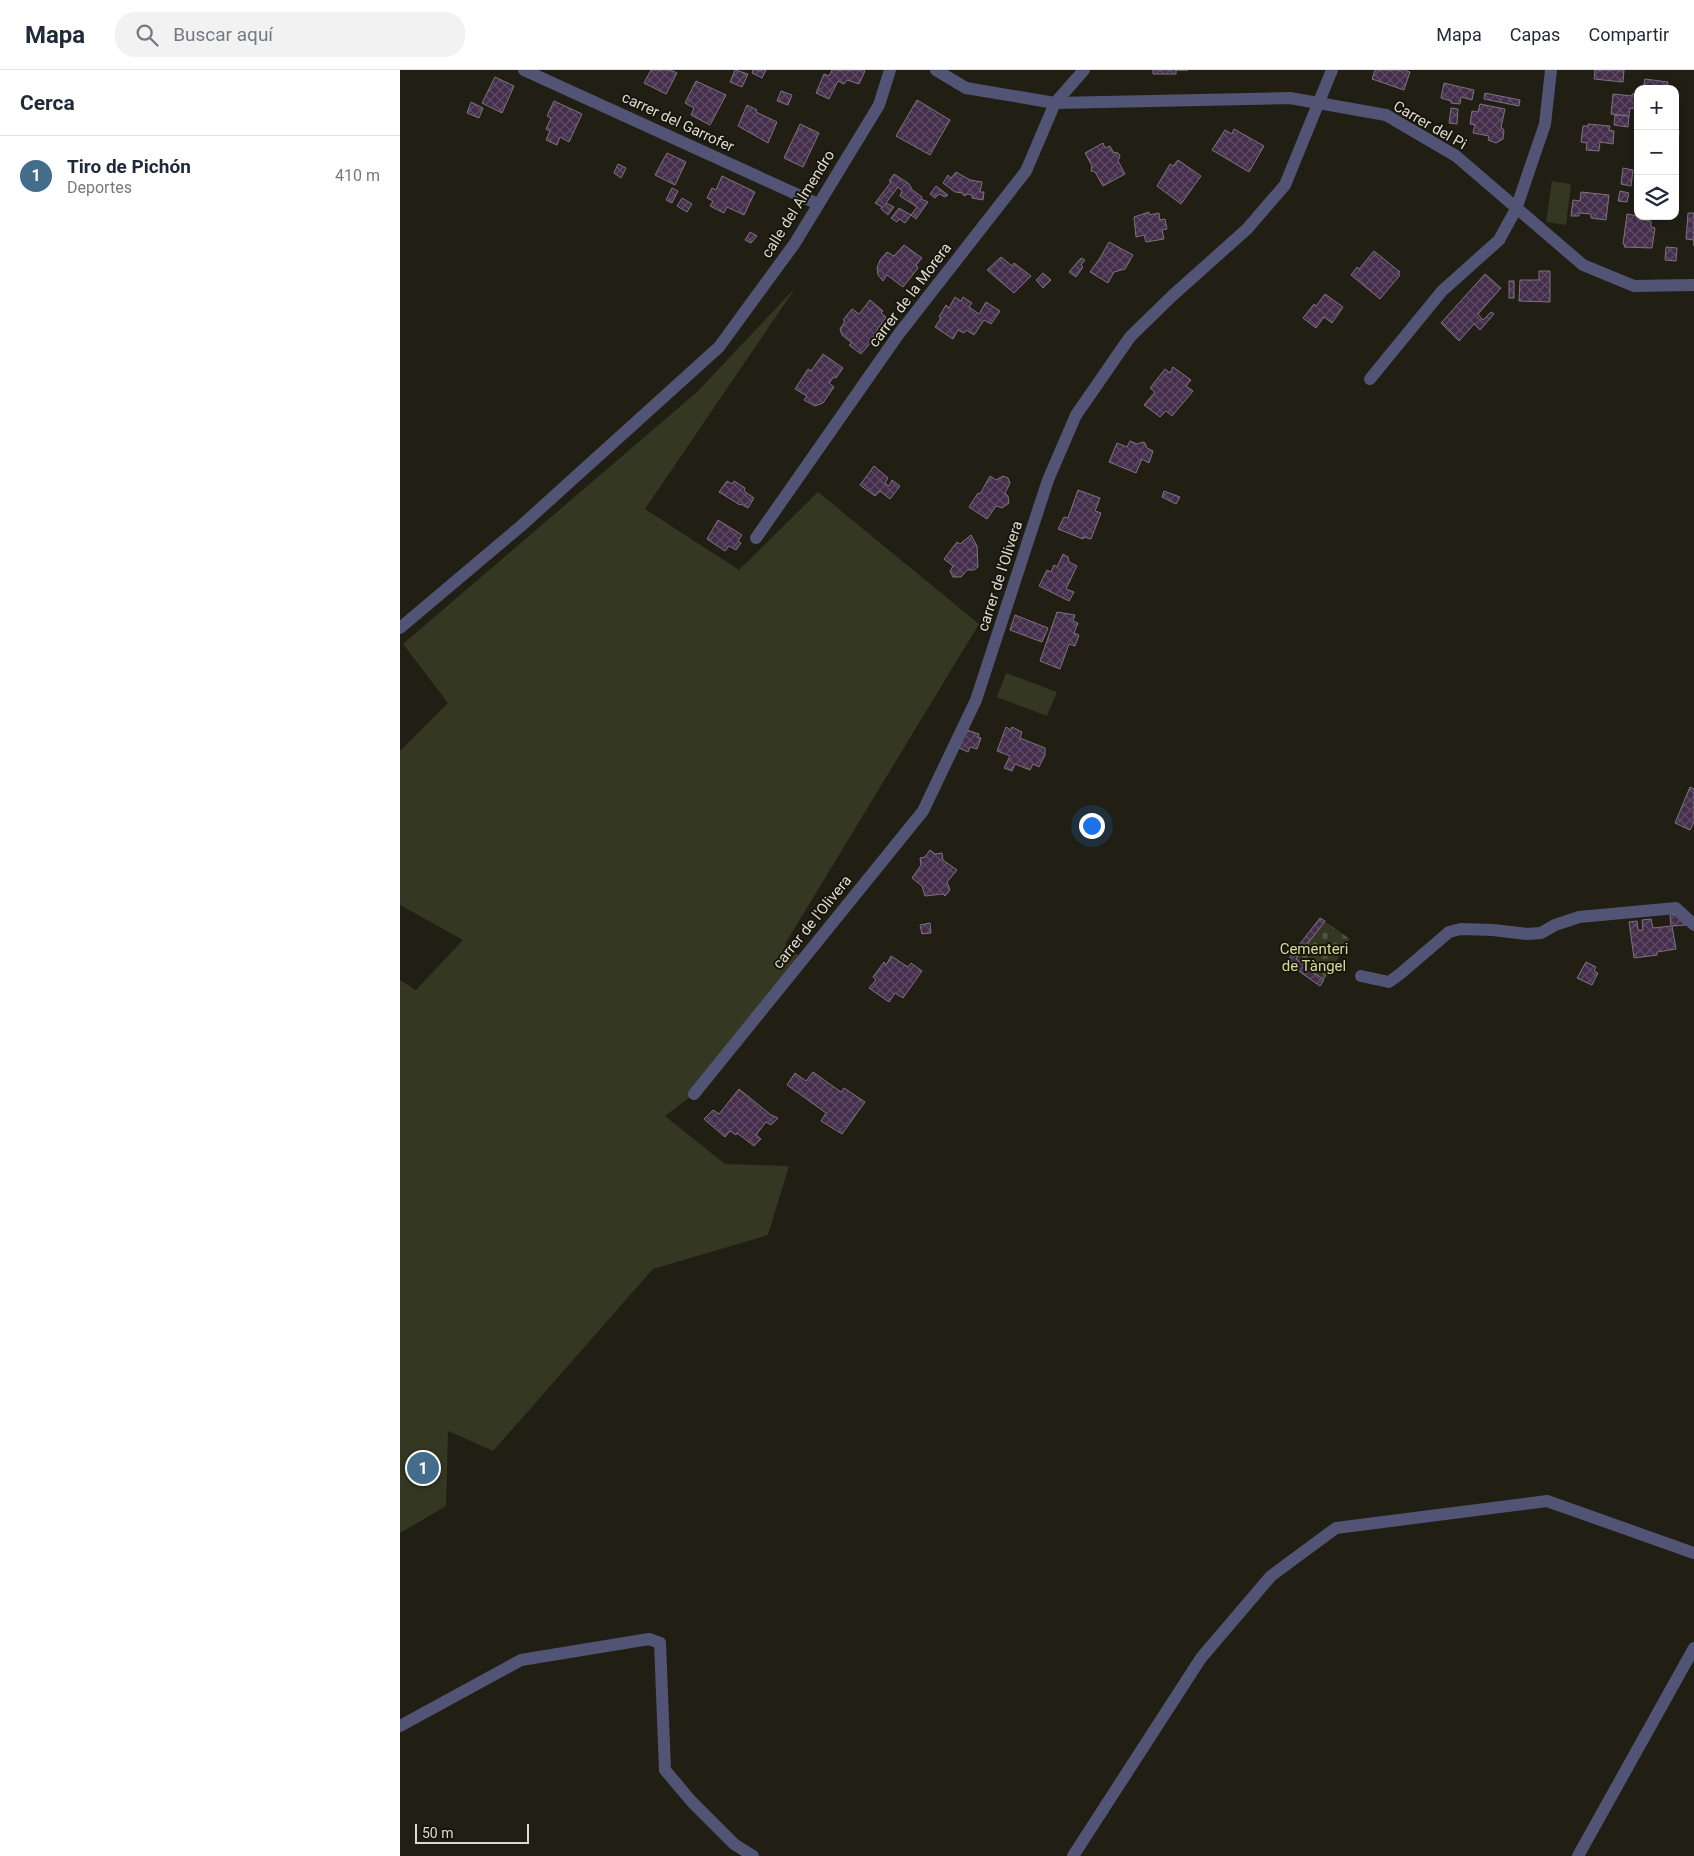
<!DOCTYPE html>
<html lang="es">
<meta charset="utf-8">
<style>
:root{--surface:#fff;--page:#f2f2f3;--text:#1f2937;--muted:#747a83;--line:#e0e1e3;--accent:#446d8c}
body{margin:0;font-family:Roboto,sans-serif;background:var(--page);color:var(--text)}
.controls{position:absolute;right:15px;top:15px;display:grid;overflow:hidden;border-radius:10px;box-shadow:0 2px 12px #0003}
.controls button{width:45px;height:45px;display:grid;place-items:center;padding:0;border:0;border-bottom:1px solid var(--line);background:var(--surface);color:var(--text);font:25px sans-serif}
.scale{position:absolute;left:15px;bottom:12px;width:114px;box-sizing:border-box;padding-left:5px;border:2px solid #dcdad3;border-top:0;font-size:14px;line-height:18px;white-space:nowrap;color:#dcdad3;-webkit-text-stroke:4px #18160b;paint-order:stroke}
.you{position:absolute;left:691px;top:755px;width:18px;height:18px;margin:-12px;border:4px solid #fff;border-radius:50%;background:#1a73e8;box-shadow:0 0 0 8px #1a73e833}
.badge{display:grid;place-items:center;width:32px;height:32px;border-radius:50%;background:var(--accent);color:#fff;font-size:16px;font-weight:700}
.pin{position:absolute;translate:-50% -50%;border:2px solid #fff;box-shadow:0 1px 5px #0006}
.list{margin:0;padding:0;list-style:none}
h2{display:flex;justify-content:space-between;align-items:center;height:65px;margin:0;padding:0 20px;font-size:21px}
h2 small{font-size:16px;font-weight:400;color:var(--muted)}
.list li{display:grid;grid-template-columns:32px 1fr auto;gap:15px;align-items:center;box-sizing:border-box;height:80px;padding:0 20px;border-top:1px solid var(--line)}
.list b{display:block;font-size:19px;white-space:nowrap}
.list p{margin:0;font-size:16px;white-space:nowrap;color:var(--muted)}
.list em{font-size:16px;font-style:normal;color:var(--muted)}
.icon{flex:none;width:28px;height:28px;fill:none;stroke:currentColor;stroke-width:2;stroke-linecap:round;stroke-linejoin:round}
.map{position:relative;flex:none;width:1294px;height:1786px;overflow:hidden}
header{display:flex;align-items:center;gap:30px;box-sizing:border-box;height:70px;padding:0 25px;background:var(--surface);border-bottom:1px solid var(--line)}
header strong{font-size:24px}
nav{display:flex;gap:28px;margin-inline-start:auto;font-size:18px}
.search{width:350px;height:45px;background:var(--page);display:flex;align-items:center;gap:12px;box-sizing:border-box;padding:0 18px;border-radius:20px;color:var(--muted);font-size:19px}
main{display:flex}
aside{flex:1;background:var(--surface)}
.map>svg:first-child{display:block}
</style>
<header>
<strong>Mapa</strong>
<div class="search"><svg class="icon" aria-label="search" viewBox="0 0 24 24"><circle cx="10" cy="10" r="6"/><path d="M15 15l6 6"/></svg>Buscar aquí</div>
<nav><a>Mapa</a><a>Capas</a><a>Compartir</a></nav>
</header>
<main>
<aside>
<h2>Cerca<small></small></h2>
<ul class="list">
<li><span class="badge">1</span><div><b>Tiro de Pichón</b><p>Deportes</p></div><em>410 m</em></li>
</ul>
</aside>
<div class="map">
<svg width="1294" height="1786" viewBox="0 0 1294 1786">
<defs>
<pattern id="cemetery-stones" width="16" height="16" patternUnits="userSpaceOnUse" patternTransform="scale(1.25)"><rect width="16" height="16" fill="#343722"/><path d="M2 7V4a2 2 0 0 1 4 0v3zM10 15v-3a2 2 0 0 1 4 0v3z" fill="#515341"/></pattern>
<pattern id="building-cross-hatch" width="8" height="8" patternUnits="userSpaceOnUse" patternTransform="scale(1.25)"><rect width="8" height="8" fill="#452e4b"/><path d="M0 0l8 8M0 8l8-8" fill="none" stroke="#5f4c64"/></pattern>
</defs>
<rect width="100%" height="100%" fill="#211f14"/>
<g fill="#343722">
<path d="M1152,111L1171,114L1166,155L1146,152Z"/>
<path d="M396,217L245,439L339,500L418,422L579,554L385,874L403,889L294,1024L265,1046L325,1094L389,1096L368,1165L253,1199L93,1381L48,1361L46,1436L0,1463V910L16,920L63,870L0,835V681L48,633L3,574L297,322Z"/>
<path d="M606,603L657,622L647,646L597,627Z"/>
</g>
<path fill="url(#cemetery-stones)" d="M920,848L950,869L920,916L886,892Z"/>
<g fill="url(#building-cross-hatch)" stroke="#7c737e">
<path d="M251,0H271L277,3L266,24L244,13Z"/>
<path d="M335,0L348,4L342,17L330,12Z"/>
<path d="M353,0H366L362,8L352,3Z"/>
<path d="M432,0H463L465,1L459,14L447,10L444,14L438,11L429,29L416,23L424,4L429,6Z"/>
<path d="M753,0H788H776V4H753Z"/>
<path d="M975,0H1004L1010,2L1004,20L972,9Z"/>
<path d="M1195,0H1224L1223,12L1194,9Z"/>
<path d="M95,7L114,16L102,43L82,33Z"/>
<path d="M1245,9L1268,12L1267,19L1243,18Z"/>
<path d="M296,11L326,25L310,55L291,45L294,38L285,33Z"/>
<path d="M1044,13L1074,20L1072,30L1061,27L1060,34L1051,33V31L1041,28Z"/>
<path d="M381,21L392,25L388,35L377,31Z"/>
<path d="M1085,23L1120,30L1119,36L1084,29Z"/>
<path d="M1213,24L1232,26V24H1238V35H1235V39L1230,38L1229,46L1211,44Z"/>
<path d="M517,30L550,50L530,85L496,66Z"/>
<path d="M154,31L182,44L169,72L160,67L157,75L146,70L150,61L146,59L151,48L147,46Z"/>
<path d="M71,32L83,38L79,48L67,43Z"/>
<path d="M1080,34L1105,39L1101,57L1104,60L1103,69L1096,73L1088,70L1089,66L1073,63L1075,55L1070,54L1072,41L1078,42Z"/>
<path d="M347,35L357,40L356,42L377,52L368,73L338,56Z"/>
<path d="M1051,38L1058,39L1057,54L1049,53Z"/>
<path d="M1215,45L1229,46L1228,57L1214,55Z"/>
<path d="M400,54L419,63L403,97L384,88Z"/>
<path d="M1188,54L1210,56L1209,60L1214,61L1213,74L1200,72L1199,81L1186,80L1187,73L1181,72L1183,56H1189Z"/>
<path d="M834,59L864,76L849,102L812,80L825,60L832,64Z"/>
<path d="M1275,61H1279L1277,88H1275Z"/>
<path d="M703,73L705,78L710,76L713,82L718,83L720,86L718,91L725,104L703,116L695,102L691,101L692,96L685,83Z"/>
<path d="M267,83L286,92L275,115L255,105Z"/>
<path d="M778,90L801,106L781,134L757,116L770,94L773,96Z"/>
<path d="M218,94L226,98L221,108L214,103Z"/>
<path d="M1223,98L1233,100L1231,116L1221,114Z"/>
<path d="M556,102L570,110L582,112L580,122H584L583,130L572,128V125L568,124L564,126L562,123L555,122L543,113L548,105L551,108Z"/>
<path d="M494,104L508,113L511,117V119L522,127L521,129L528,132L516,149L511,145L517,137L500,126L502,121L498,117L486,133L494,137L488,145L481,139L482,137L475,133L491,112L489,111Z"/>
<path d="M322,106L355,122L344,145L327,137L324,143L310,136L313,131L307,128L312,118L316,120Z"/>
<path d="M536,116L548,125L545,127L539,124L535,128L530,124Z"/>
<path d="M272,118L278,121L272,133L266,130Z"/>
<path d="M1220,121L1229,123L1227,132L1218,131Z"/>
<path d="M1181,122L1209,125L1206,150L1191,148V144L1179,143V146H1171L1173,130L1180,131Z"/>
<path d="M282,128L292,134L287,142L277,136Z"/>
<path d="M499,138L511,145L505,153L499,149L497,152L491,148Z"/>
<path d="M749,142V145L759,143L760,150L765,149L767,159L762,160L764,169L746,172L744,165L736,167L734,147Z"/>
<path d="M1288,143H1294V176V170L1286,169Z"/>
<path d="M1227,144L1237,146V149L1251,151V157L1255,158L1252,178L1224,177L1225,175L1223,174Z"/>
<path d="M350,162L357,166L351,173L345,170Z"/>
<path d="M709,172L733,185L725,199L714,202L708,213L690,202L700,188Z"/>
<path d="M504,175L522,188L516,195L518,198L503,217L487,205L483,211L478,205L477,198L480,190L487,182L494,186Z"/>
<path d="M1266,177L1277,178L1276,191L1265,190Z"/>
<path d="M974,181L1000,202L998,204L1000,205L980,229L951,205L957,197L959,199Z"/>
<path d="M601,187L612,196L614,193L631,206L614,223L587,200Z"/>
<path d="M681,188L685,190L681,195L683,197L676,207L669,202Z"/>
<path d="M1139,201H1150V232L1119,231L1120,210H1139Z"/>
<path d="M643,203L651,210L643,218L636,210Z"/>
<path d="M1085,204L1101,218L1078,244L1083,250L1091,242L1094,244L1080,260L1074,254L1059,271L1041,253Z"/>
<rect x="1109" y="211" width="5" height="17"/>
<path d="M925,224L943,237L932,253L924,247L916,258L903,248L914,234L916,236Z"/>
<path d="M555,227L561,231L563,227L572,233L569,237L579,244L586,232L600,241L591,254L584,250L574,265L566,260L564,263L558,260L553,269L535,257L541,248L539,247L546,235L549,238Z"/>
<path d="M470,230L483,241L481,243L486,247L475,263L477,265L461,284L449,275L452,273L442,265L440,259L445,251L443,250L452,239L459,244Z"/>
<path d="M423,284L443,298L436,308L434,307L429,313L434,317L423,333L415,336L404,330L407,326L395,319L408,299L411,301Z"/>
<path d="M773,297L791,310L786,316L793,321L772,346L766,341L760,347L744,335L755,322L750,318L765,299L770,303Z"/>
<path d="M730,371L737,374L743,372L745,373L747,378L753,381L749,393L742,389L736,403L709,392L717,373L727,377Z"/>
<path d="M474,396L488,408L485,413L489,416L492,410L500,416L490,429L480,421L475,426L460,415Z"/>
<path d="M590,406L596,410L603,406L608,408L610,413L605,423L608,426L609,433L602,438L596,436L587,449L569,437L578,423L580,424Z"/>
<path d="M327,411L332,414L334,411L345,418L344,421L354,428L348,438L341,434L340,435L319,422Z"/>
<path d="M678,420L700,428L695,441L701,443L691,469L684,467L683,469L658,459L664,447L668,448Z"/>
<path d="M764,421L780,427L776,434L762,427Z"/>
<path d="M318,450L342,465L338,471L341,473L336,480L329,476L325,481L307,469Z"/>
<path d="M571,465L577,476L578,497L574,500H567L561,507H553L550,501L553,496L544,489L557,472L560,474Z"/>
<path d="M663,484L668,487L669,492L677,496L666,519L674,522L669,531L639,516L647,500L651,502L654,495L657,497Z"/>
<path d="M657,542L675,545L673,551L678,553L674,563L679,565L675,576L669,574L660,599L640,591Z"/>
<path d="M615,545L648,558L642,572L610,560Z"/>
<path d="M606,657L611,660L612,657L622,662L620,668L645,678V685L639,697L633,694L630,700L615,694L612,701L604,698L610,686L597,681Z"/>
<path d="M567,660L579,664L578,667L581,668L577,679L570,677L568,682L559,678Z"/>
<path d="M1290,717L1294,719V752L1290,760L1275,753Z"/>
<path d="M530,780L535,784L542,783L543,790L557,800L547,812L550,820L545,826L543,824L525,826L522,816L512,808L521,795L520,788L525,787Z"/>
<path d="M1276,844L1286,855L1272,856L1276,879L1257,882V885L1234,888L1229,852L1237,851L1238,860H1243L1242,850L1251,849L1253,858L1271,856L1270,845Z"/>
<path d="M920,848L925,851L896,889L924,910L920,916L886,892Z"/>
<path d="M530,853L531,863L522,864L520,855Z"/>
<path d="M491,886L508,897L511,893L522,901L503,928L495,923L489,932L469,918L476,910L473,907L484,892L486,895Z"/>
<path d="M1186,892L1196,897L1194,901L1198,903L1192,915L1177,908Z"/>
<path d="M413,1002L441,1022L444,1018L465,1032L442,1064L421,1051L426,1043L387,1015L395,1003L406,1011Z"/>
<path d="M339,1019L371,1045L378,1048L371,1055L366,1052L356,1065L361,1069L354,1076L337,1063L336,1065L330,1061L325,1067L304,1049L313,1040L319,1044Z"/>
</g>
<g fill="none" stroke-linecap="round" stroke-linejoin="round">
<g stroke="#515475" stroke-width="12">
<path d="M124,0L418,134"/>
<path d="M536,0L566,18L655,33L890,28L986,45L1056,86L1183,195L1234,216L1294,215"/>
<path d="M970,309L1042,221L1099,170L1116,139L1145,54L1151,0"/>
<path d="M356,468L498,265L626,101L655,33L684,0"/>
<path d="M0,558L121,456L319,277L395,173L479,35L490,0"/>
<path d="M961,906L989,912L1000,904L1049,862L1061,859L1093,860L1127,864L1141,863L1155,855L1179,847L1276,838L1294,855"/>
<path d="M294,1024L523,741L576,630L648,410L676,345L730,267L772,226L847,159L885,115L932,0"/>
<path d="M0,1656L121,1590L249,1569L260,1573L265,1700L292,1732L334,1774L353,1786"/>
<path d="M673,1786L801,1588L871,1506L936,1458L1147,1431L1294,1483"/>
<path d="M1178,1786L1294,1578"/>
</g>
</g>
<g text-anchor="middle" stroke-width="4" stroke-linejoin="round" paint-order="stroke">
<g font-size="15" fill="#dcdad3" stroke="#18160b">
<text transform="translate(278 52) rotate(25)" y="5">carrer del Garrofer</text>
<text transform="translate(1030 55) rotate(30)" y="5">Carrer del Pi</text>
<text transform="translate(398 134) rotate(-58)" y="5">calle del Almendro</text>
<text transform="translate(510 225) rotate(-53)" y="5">carrer de la Morera</text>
<text transform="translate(600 506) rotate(-72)" y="5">carrer de l'Olivera</text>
<text transform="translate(412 852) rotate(-51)" y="5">carrer de l'Olivera</text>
</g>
<g font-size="15" fill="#d1db97" stroke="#18160b">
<text x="914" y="884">Cementeri<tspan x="914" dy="17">de Tàngel</tspan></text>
</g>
</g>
</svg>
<div class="controls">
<button>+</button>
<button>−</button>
<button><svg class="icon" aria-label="layers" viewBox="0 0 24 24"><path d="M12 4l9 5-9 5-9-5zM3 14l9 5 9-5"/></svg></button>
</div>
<div class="scale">50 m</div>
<div class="you"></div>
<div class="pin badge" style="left:23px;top:1398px">1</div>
</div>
</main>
